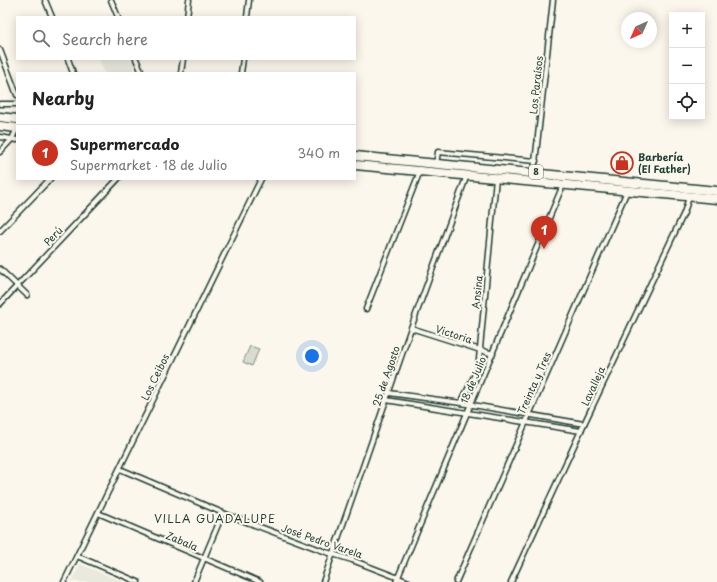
<!DOCTYPE html>
<meta charset="utf-8">
<style>
:root{--surface:#fff;--page:#f2f2f2;--text:#222;--muted:#767676;--line:#e0e0e0;--accent:#c8321e}
body{margin:0;font-family:"Playpen Sans",sans-serif;background:var(--page);color:var(--text)}
.controls{position:absolute;right:12px;top:12px;display:grid;overflow:hidden;border-radius:0px;box-shadow:0 2px 10px #0003}
.controls button{width:36px;height:36px;display:grid;place-items:center;padding:0;border:0;border-bottom:1px solid var(--line);background:var(--surface);color:var(--text);font:20px sans-serif}
.compass{position:absolute;left:621px;top:12px;width:36px;height:36px;border-radius:50%;background:var(--surface);box-shadow:0 2px 10px #0003;rotate:225deg}
.you{position:absolute;left:312px;top:356px;width:14px;height:14px;margin:-10px;border:3px solid #fff;border-radius:50%;background:#1a73e8;box-shadow:0 0 0 6px #1a73e833}
.badge{display:grid;place-items:center;width:26px;height:26px;border-radius:50%;background:var(--accent);color:#fff;font-size:13px;font-weight:700}
.pin{position:absolute;translate:-50% -33px;filter:drop-shadow(0 1px 2px #0008)}
.pin::after{content:'';position:absolute;top:21px;width:14px;height:12px;background:inherit;clip-path:polygon(0 0,100% 0,50% 100%)}
.list{margin:0;padding:0;list-style:none}
h2{display:flex;justify-content:space-between;align-items:center;height:52px;margin:0;padding:0 16px;font-size:17px}
h2 small{font-size:13px;font-weight:400;color:var(--muted)}
.list li{display:grid;grid-template-columns:26px 1fr auto;gap:12px;align-items:center;box-sizing:border-box;height:56px;padding:0 16px;border-top:1px solid var(--line)}
.list b{display:block;font-size:15px;white-space:nowrap}
.list p{margin:0;font-size:13px;white-space:nowrap;color:var(--muted)}
.list em{font-size:13px;font-style:normal;color:var(--muted)}
.icon{flex:none;width:22px;height:22px;fill:none;stroke:currentColor;stroke-width:2;stroke-linecap:round;stroke-linejoin:round}
.map{position:relative;flex:none;width:717px;height:582px;overflow:hidden}
.search{position:absolute;background:var(--surface);box-shadow:0 2px 10px #0003;left:16px;top:16px;width:340px;height:44px;display:flex;align-items:center;gap:10px;box-sizing:border-box;padding:0 14px;border-radius:0px;color:var(--muted);font-size:15px}
.panel{position:absolute;background:var(--surface);box-shadow:0 2px 10px #0003;left:16px;top:72px;width:340px;height:108px;border-radius:0px}
.map>svg:first-child{display:block}
</style>
<div class="map">
<svg width="717" height="582" viewBox="0 0 717 582">
<rect width="100%" height="100%" fill="#fbf7ec"/>
<filter id="ink" filterUnits="userSpaceOnUse"><feTurbulence type="fractalNoise" baseFrequency=".025" numOctaves="2"/><feDisplacementMap in="SourceGraphic" scale="8" xChannelSelector="R" yChannelSelector="G"/><feConvolveMatrix kernelMatrix="1 2 1 2 8 2 1 2 1" color-interpolation-filters="sRGB"/></filter>
<g filter="url(#ink)">
<g fill="#eae9de">
<path d="M99,59H131L134,65L132,73H105Z"/>
<path d="M80,564L124,582H71Z"/>
</g>
<g fill="#dbdcd1" stroke="#7d8c82">
<path d="M355,160L660,189H641L355,162Z"/>
<path d="M250,346L259,349L252,366L243,362Z"/>
</g>
<g fill="none" stroke-linecap="round" stroke-linejoin="round">
<g stroke="#1f3d34" stroke-width="7">
<g id="street">
<path d="M45,0L52,17"/>
<path d="M111,0L118,17"/>
<path d="M187,17L189,0"/>
<path d="M247,17L249,0"/>
<path d="M0,50L17,95"/>
<path d="M68,59L73,73"/>
<path d="M136,59L142,73"/>
<path d="M181,73L183,59"/>
<path d="M241,73L243,59"/>
<path d="M0,104H17"/>
<path d="M0,137L17,140"/>
<path d="M0,152L12,139L17,128"/>
<path d="M436,164L438,152L536,161"/>
<path d="M534,172L553,0"/>
<path d="M0,231L50,179"/>
<path d="M0,269L27,295"/>
<path d="M0,304L118,179"/>
<path d="M366,309L420,171"/>
<path d="M411,328L493,354"/>
<path d="M389,393L461,403L584,424"/>
<path d="M386,400L581,431"/>
<path d="M461,403L478,368L479,359L496,178"/>
<path d="M120,469L223,513L326,552L352,560L409,582"/>
<path d="M98,513L260,582"/>
<path d="M77,556L138,582"/>
<path d="M64,582L261,179"/>
<path d="M194,582L223,513"/>
<path d="M323,582L411,328L467,175"/>
<path d="M396,582L563,185"/>
<path d="M456,582L627,191"/>
<path d="M511,582L584,424L684,213L689,197"/>
</g>
</g>
<g stroke="#1f3d34" stroke-width="11">
<g id="highway">
<path d="M0,117L17,119"/>
<path d="M0,126L17,128"/>
<path d="M355,156L717,191"/>
<path d="M355,165L717,199"/>
</g>
</g>
<use href="#street" stroke="#fbf7ec" stroke-width="4"/>
<use href="#highway" stroke="#fbf7ec" stroke-width="8"/>
</g>
</g>
<defs>
<g id="shop-ring" transform="scale(1.15)"><circle r="9.5" fill="#fbf7ec" stroke="#c8321e" stroke-width="1.5"/><path d="M-5-2.5h2.3a2.7 3.5 0 0 1 5.4 0H5L5.5 6h-11ZM-1.5-2.5h3a1.5 2.3 0 0 0-3 0Z" fill="#c8321e"/></g>
</defs>
<g fill-rule="evenodd">
<use href="#shop-ring" x="622" y="163"/>
</g>
<g text-anchor="middle" stroke-width="4" stroke-linejoin="round" paint-order="stroke">
<rect fill="#fbf7ec" stroke="#61756b" stroke-width="1" x="529" y="165" width="14" height="14" rx="3"/>
<g font-size="9" font-weight="bold" fill="#1f3d34">
<text x="536" y="175">8</text>
</g>
<g font-size="10" fill="#1f3d34" stroke="#fbf7ec">
<text transform="translate(536 85) rotate(-84)" y="4">Los Paraísos</text>
<text transform="translate(53 236) rotate(-46)" y="4">Perú</text>
<text transform="translate(477 292) rotate(-84)" y="4">Ansina</text>
<text transform="translate(454 334) rotate(18)" y="4">Victoria</text>
<text transform="translate(386 376) rotate(-71)" y="4">25 de Agosto</text>
<text transform="translate(155 377) rotate(-64)" y="4">Los Ceibos</text>
<text transform="translate(473 380) rotate(-67)" y="4">18 de Julio</text>
<text transform="translate(534 383) rotate(-66)" y="4">Treinta y Tres</text>
<text transform="translate(593 386) rotate(-65)" y="4">Lavalleja</text>
<text transform="translate(182 541) rotate(23)" y="4">Zabala</text>
<text transform="translate(322 541) rotate(19)" y="4">José Pedro Varela</text>
</g>
<g font-size="10" font-weight="bold" fill="#1f3d34" stroke="#fbf7ec" text-anchor="start">
<text x="638" y="161">Barbería<tspan x="638" dy="12">(El Father)</tspan></text>
</g>
<g font-size="11" letter-spacing="1" fill="#1f3d34" stroke="#fbf7ec">
<text x="215" y="523">VILLA GUADALUPE</text>
</g>
</g>
</svg>
<div class="controls">
<button>+</button>
<button>−</button>
<button><svg class="icon" aria-label="locate" viewBox="0 0 24 24"><circle cx="12" cy="12" r="6"/><path d="M12 2v4M12 18v4M2 12h4M18 12h4"/></svg></button>
</div>
<svg class="compass" viewBox="-18 -18 36 36"><path d="M0-13l5 13h-10z" fill="#e53935"/><path d="M0 13l5-13h-10z" fill="#767676"/></svg>
<div class="you"></div>
<div class="pin badge" style="left:544px;top:249px">1</div>
<div class="search"><svg class="icon" aria-label="search" viewBox="0 0 24 24"><circle cx="10" cy="10" r="6"/><path d="M15 15l6 6"/></svg>Search here</div>
<section class="panel">
<h2>Nearby<small></small></h2>
<ul class="list">
<li><span class="badge">1</span><div><b>Supermercado</b><p>Supermarket · 18 de Julio</p></div><em>340 m</em></li>
</ul>
</section>
</div>
